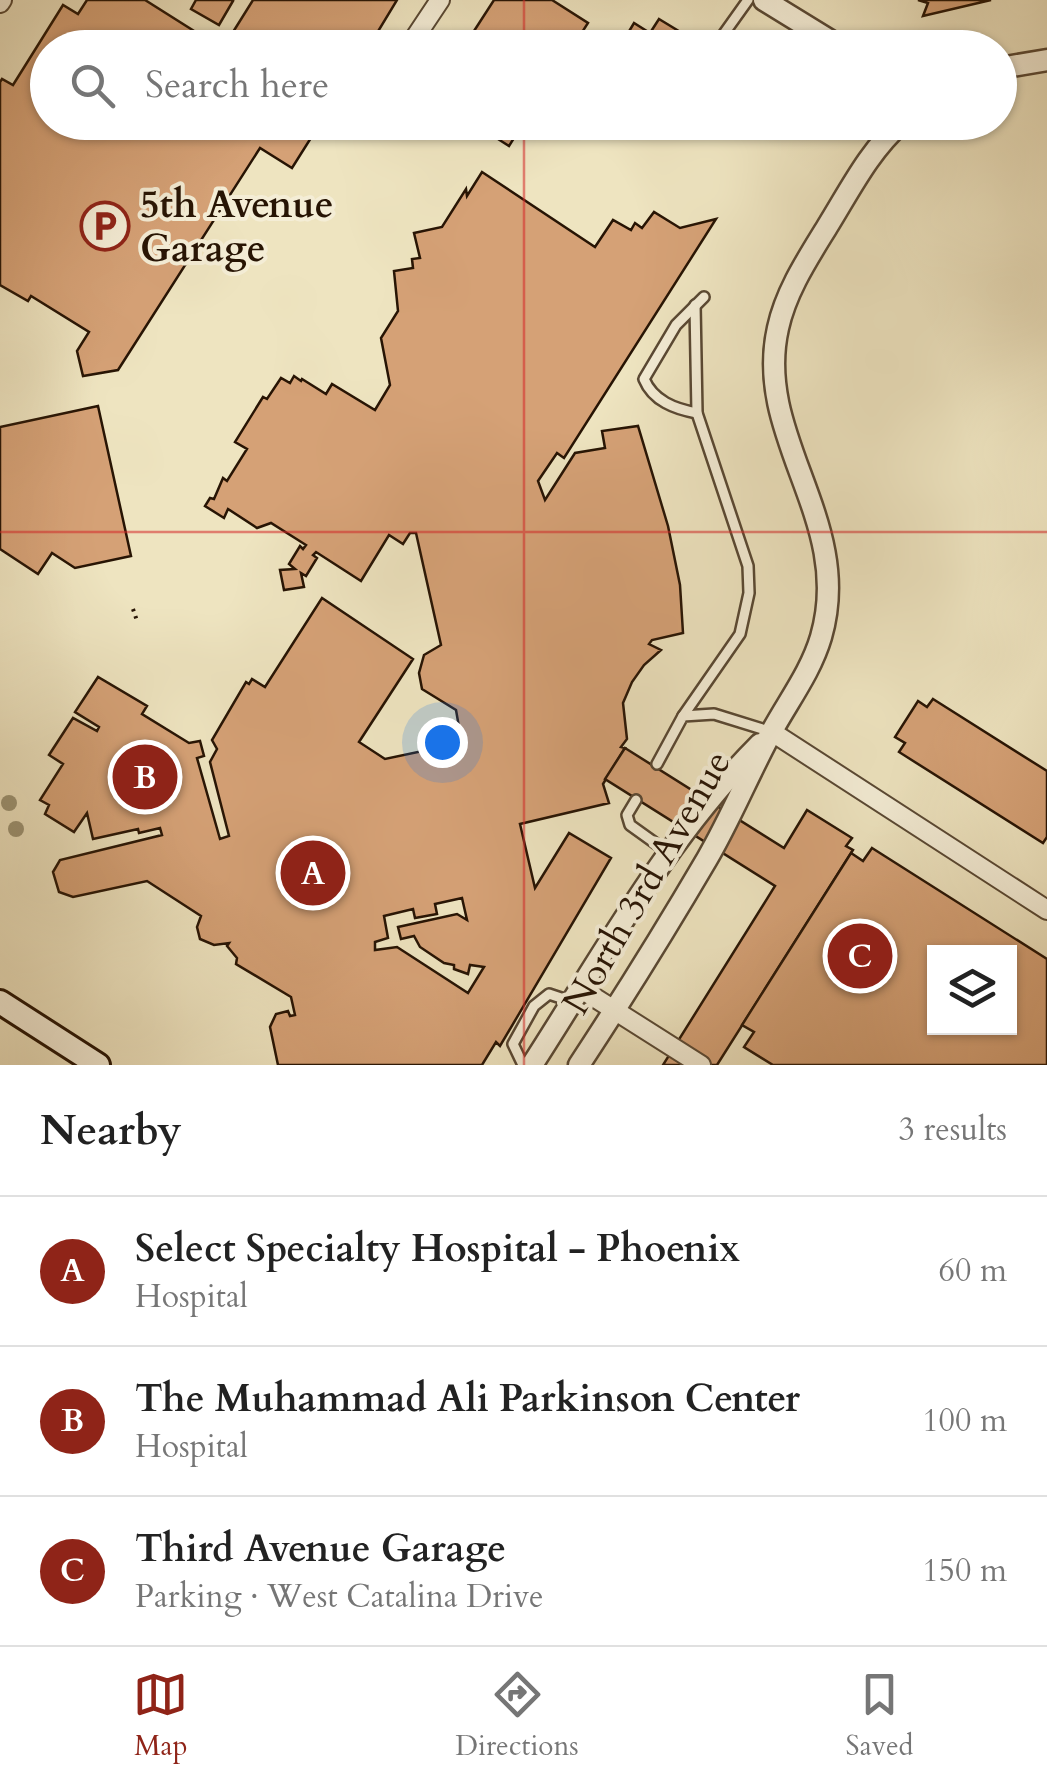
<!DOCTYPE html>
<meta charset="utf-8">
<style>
:root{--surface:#fff;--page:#f2f2f2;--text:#222;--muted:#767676;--line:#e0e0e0;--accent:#8f2418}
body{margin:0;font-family:Cardo,serif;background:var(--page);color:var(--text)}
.controls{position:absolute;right:30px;bottom:30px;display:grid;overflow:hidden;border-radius:0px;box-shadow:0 2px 8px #0004}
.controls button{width:90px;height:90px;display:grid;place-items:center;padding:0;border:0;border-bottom:2px solid var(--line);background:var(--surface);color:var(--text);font:50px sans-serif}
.you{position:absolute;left:442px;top:742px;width:35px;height:35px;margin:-25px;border:8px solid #fff;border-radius:50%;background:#1a73e8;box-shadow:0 0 0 15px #1a73e833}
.badge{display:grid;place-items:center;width:65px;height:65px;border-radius:50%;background:var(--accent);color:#fff;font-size:32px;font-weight:700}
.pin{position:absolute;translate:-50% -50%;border:5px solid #fff;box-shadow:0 2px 10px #0006}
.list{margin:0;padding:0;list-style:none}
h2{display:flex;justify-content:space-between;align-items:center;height:130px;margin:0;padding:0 40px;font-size:42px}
h2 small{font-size:32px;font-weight:400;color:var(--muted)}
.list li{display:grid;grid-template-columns:65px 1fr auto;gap:30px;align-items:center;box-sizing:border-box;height:150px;padding:0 40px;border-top:2px solid var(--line)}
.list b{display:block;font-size:38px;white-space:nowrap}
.list p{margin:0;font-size:32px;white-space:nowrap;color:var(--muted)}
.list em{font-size:32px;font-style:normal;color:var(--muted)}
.icon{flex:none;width:55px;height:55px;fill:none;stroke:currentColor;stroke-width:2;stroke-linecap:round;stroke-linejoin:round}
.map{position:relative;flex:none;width:1047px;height:1065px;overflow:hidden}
.search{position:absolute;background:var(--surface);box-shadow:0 2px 8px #0004;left:30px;right:30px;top:30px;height:110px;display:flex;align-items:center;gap:25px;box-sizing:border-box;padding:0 35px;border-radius:55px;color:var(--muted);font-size:38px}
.sheet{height:580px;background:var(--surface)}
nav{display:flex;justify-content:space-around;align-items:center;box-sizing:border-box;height:140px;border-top:2px solid var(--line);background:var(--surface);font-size:28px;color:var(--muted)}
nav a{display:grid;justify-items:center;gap:5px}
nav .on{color:var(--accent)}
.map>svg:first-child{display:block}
</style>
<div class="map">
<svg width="1047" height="1065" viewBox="0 0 1047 1065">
<rect width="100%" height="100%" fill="#eee4c0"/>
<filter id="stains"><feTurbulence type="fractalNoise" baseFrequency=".002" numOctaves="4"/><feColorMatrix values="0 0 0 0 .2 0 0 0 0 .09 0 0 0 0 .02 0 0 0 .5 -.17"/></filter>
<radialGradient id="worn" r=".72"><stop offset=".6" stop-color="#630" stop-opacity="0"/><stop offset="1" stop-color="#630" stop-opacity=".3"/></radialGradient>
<g fill="#d5a176" stroke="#271404" stroke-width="2.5" fill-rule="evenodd">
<path d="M87,0H145L221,48H48V122H321L292,168L260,148L118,370L83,376L77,351L89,332L31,296L28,301L0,285V82L2,79L13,85L63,5L78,14Z"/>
<path d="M196,0H231L233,1L219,25L191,9Z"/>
<path d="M253,0H397L368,48H223Z"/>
<path d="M494,0H552L588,23L572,48H463Z"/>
<path d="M918,0H991L923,16L928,3Z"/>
<path d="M659,19L695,41L691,48H619L634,23L650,33Z"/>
<path d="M478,122H524L509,146L476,125Z"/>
<path d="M482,172L595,247L613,220L631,230L635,223L642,228L654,212L680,228L716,219L564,458L557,453L538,481L545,500L575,453L605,448L602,431L638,426L668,526L680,585L683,633L652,640L649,644L661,650L644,665L632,682L623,703L627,739L621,747L625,748L603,784L609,803L520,824L535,888L569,833L611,858L500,1046L496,1042L482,1065H278L270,1027L276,1014L288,1011L290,1016L295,1015L291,997L236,964L237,958L227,946L229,943L214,945L200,939L197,927L201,916L147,881L73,897L59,892L53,872L60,860L162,835L160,828L139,833L138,829L93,839L87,813L74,832L45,814L49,805L40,800L63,764L49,755L73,718L97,731L99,727L75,712L98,677L147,706L142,714L189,743L200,741L204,756L197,758L220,839L229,836L210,762L217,749L212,740L246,682L249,684L252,679L265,687L322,598L413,659L359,742L385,759L456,744L454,728L459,727L456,710L422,689L419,673L424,655L441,645L416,533H410L403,544L389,535L361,581L316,552L313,555L317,558L306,576L301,573L304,587L284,590L280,570L295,569L289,564L300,546L303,549L306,545L271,523L257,528L228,509L224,518L205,506L210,498L214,499L223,478L227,481L247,449L235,442L263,397L267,399L281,378L290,383L294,376L301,381L302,379L326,394L332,384L375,410L390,385L381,338L398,311L394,271L413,268L412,259L420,258L414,233L442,227L466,189L467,196ZM462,898L467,920L457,914L398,927L401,939L414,936L420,947L444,963L454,965V969L468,974L470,965L484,967L468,993L397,947L375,950V942L388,938L384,916L413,909L415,918L437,914L435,904Z"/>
<path d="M98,406L131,556L75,568L52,553L38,574L0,549V427Z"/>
<path d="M933,699L1047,771V837L1043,843L899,752L905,743L895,737L918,701L927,707Z"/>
<path d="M625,748L784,848L807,810L852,838L846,846L853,850L717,1065H663L775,886L605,779Z"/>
<path d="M872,848L1047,959V1065H773L744,1047L754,1032L742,1025L851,853L863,861ZM934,952H1010V1028H934Z"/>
</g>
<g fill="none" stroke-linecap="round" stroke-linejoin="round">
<g stroke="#594833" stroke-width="14">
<g id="service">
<path d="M718,42L748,0"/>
<path d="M697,413C675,409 653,401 644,379L676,325L704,297"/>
<path d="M683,716L740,634L749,593L748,566L697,413L695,305"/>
<path d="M657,764L683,716L714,714L769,731"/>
<path d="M636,800L627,815L630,825L669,853"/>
<path d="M523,1065L513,1044L534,1006L549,994L570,1001"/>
</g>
</g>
<g stroke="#594833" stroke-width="22">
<g id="minor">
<path d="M0,3L2,0"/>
<path d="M408,48L440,0"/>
<path d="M772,732L1047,910"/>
<path d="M581,989L701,1065"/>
</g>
</g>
<g stroke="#594833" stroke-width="25">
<g id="tertiary">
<path d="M764,0L842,48"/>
<path d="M1000,68L1047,60"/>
<path d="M532,1065C603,955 667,837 760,744"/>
<path d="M579,1065C623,998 666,929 707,859C731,818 749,773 772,731C789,700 811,671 821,637C855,521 753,438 778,328C786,291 808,258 827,227C850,190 869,151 902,122"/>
</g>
</g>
<g stroke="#271404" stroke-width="28">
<path id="secondary" d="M0,1002L98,1065"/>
</g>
<path stroke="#271404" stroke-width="4" stroke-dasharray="2.5 5" stroke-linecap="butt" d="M133,609L137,621"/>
<use href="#service" stroke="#f4edd6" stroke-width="9"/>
<use href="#minor" stroke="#f4edd6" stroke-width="18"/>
<use href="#tertiary" stroke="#f4edd6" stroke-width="20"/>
<use href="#secondary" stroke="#f4edd6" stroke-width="22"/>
</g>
<g fill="#9c9474">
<circle cx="9" cy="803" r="8"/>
<circle cx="16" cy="829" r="8"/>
</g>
<path fill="none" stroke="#d62828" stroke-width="2.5" stroke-opacity="0.55" d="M524,0V48M524,122V1065M0,532H1047"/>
<defs>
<g id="parking-ring" transform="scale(2.5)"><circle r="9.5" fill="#f4edd6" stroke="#8f2418" stroke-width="1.5"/><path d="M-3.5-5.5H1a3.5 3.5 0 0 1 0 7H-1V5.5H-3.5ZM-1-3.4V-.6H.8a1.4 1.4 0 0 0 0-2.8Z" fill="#8f2418"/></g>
</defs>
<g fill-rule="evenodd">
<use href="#parking-ring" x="105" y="226"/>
</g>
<g text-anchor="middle" stroke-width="8" stroke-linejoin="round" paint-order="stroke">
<g font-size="38" font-weight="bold" fill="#271404" stroke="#f4edd6" text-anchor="start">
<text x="140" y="217">5th Avenue<tspan x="140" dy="44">Garage</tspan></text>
</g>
<g font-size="38" fill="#271404" stroke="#f4edd6">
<text transform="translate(646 882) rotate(-60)" y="13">North 3rd Avenue</text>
</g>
</g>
<rect width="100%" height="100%" filter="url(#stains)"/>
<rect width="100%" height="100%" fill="url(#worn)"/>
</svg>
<div class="controls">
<button><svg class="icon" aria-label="layers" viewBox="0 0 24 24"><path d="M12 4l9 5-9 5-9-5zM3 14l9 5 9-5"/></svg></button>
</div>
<div class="you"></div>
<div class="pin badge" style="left:313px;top:873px">A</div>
<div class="pin badge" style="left:145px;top:777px">B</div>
<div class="pin badge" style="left:860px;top:956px">C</div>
<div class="search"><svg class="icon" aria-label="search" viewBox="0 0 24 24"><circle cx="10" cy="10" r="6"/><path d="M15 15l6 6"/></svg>Search here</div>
</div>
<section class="sheet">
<h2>Nearby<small>3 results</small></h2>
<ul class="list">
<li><span class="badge">A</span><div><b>Select Specialty Hospital - Phoenix</b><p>Hospital</p></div><em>60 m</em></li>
<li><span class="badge">B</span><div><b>The Muhammad Ali Parkinson Center</b><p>Hospital</p></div><em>100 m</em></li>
<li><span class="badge">C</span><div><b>Third Avenue Garage</b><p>Parking · West Catalina Drive</p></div><em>150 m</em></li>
</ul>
</section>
<nav>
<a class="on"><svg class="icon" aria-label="map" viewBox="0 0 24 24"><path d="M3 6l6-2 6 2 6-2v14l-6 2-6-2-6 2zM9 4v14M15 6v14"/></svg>Map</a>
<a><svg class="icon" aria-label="directions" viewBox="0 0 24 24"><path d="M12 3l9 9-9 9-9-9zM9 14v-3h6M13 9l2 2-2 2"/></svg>Directions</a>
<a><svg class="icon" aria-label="saved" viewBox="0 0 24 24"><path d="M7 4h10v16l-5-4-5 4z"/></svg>Saved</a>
</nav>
